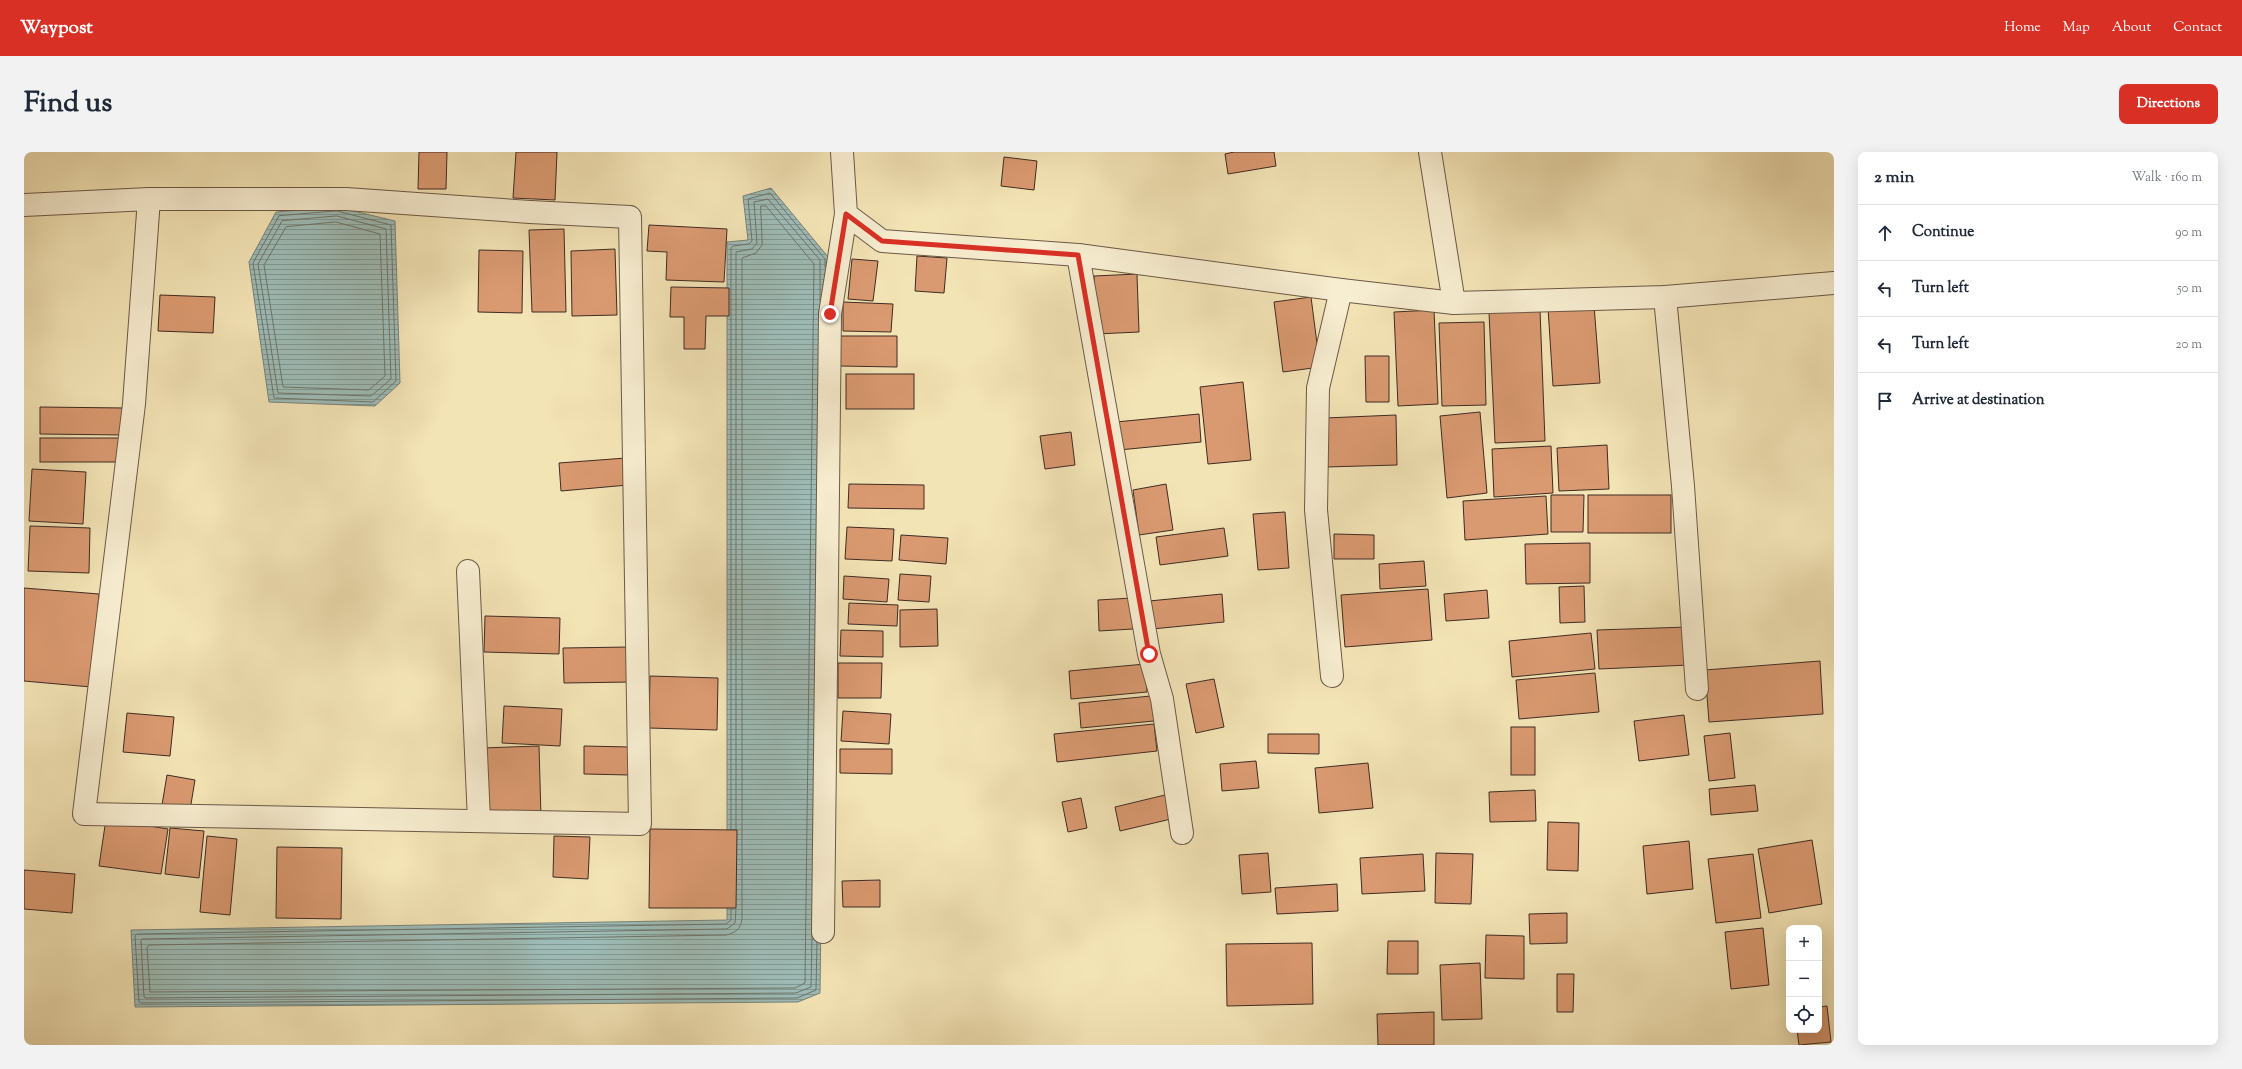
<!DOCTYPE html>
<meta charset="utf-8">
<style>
:root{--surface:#fff;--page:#f2f2f3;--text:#1f2937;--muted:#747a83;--line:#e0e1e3;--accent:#d93025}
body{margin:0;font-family:"Sorts Mill Goudy",serif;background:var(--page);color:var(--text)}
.controls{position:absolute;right:12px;bottom:12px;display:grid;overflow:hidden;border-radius:8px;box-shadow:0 4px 16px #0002}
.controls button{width:36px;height:36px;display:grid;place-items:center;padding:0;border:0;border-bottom:1px solid var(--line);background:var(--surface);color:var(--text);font:20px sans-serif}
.stop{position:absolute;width:12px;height:12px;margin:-9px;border:3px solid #d93025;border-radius:50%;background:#fff}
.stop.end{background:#d93025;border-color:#fff;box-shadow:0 1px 4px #0008}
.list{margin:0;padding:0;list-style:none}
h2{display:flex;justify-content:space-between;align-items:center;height:52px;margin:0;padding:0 16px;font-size:17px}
h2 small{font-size:13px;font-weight:400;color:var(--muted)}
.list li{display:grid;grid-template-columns:26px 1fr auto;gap:12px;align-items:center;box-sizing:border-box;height:56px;padding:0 16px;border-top:1px solid var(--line)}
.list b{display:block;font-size:15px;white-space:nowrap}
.list em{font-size:13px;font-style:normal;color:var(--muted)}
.icon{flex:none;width:22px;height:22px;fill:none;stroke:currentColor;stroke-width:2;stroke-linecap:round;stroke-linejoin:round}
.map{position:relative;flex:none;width:1810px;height:893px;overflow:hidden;border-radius:8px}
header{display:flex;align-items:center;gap:24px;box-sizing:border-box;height:56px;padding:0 20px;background:var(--accent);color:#fff}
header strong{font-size:19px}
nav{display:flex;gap:22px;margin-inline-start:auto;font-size:14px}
.intro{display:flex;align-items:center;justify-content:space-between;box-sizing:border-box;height:96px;padding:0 24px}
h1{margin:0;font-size:28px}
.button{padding:10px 18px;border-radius:8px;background:var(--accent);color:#fff;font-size:14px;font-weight:700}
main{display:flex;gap:24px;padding:0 24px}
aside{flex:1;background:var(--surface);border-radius:8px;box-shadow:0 4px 16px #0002}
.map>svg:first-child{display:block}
</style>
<header>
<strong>Waypost</strong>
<nav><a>Home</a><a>Map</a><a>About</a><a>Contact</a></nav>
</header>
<div class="intro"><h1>Find us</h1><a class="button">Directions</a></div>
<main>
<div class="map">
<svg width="1810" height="893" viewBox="0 0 1810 893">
<defs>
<pattern id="water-rules" width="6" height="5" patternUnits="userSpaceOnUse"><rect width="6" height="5" fill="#9ebcb7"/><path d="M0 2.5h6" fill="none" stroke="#829994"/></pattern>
</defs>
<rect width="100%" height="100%" fill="#f3e4b6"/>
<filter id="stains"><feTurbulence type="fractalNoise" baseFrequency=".005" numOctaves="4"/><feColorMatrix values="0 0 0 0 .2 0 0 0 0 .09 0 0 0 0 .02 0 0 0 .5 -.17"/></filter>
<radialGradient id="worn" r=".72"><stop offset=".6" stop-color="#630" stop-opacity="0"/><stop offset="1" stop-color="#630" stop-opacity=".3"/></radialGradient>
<g fill="url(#water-rules)" stroke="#78827b">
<path d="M747,36L805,106L796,841L774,850L111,855L107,778L703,768V90L724,88L719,44Z"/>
<path d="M313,55L371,69L376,231L351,254L245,250L225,110L252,60Z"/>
</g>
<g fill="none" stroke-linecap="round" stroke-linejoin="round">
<g stroke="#6e746c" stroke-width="1">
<path d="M737,54H742L790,112L781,831L771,836L126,840L123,795L125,793L702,783C712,781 717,776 718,767V106L732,101L738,93Z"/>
<path d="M313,59L367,73L372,229L349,250L250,246L229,111L255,64Z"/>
<path d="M313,64L362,77L367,227L347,244L254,241L234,112L258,69Z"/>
<path d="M312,70L356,82L361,224L345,238L259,235L240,113L262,75Z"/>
<path d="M707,677V96L709,94L725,92L728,89L724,47L746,41L801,107V115"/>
<path d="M712,677V100L728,97L733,91L730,50L744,47L796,108V149"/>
<path d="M707,757V768L702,772L113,782L111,784L115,850L117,851L773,846L792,838L793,790"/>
<path d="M712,757L711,771L703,777L118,787L117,789L120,845L122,846L772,841L787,835L788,784"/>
</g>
</g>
<g fill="#da9a71" stroke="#3f2b22">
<path d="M395,0H423L422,37H394Z"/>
<path d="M492,0H533L531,48L489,46Z"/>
<path d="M1210,0H1250L1252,14L1204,22L1201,2Z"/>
<path d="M980,5L1013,9L1010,38L977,34Z"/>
<path d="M625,73L703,77L700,130L642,128L643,100L623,99Z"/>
<path d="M540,77L542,160H508L505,78Z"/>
<path d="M591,97L593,163L548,164L547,99Z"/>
<path d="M455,98L499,99L498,161L454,160Z"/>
<path d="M893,104L923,106L920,141L891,139Z"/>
<path d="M828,107L854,109L849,149L824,147Z"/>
<path d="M1113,122L1115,180L1072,182L1070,124Z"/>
<path d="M647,135L705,136V164H682L681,197H660V165H646Z"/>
<path d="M136,143L191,145L189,181L134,179Z"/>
<path d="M1287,145L1296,215L1259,220L1250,150Z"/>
<path d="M819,150L869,152L867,180L819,179Z"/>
<path d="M1570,153L1576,231L1529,234L1524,156Z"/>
<path d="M1410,158L1414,252L1374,254L1370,160Z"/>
<path d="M1516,158L1521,289L1471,291L1465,160Z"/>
<path d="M1460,170L1462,253L1418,254L1415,171Z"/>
<path d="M816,184H873V215L816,214Z"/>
<path d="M1341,204H1365V250H1342Z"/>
<rect x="822" y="222" width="68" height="35"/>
<path d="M1219,230L1227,308L1184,312L1176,235Z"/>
<path d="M16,255L101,256L100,283L16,282Z"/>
<path d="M1456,260L1463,341L1423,346L1416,264Z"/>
<path d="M1175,262L1177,290L1095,298L1092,270Z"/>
<path d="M1372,263L1373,313L1302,315L1301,266Z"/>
<path d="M1047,280L1051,313L1021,317L1016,284Z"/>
<rect x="16" y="286" width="80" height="24"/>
<path d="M1583,293L1585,337L1535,339L1533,296Z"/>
<path d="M1527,294L1529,341L1470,345L1468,297Z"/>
<path d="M602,306L604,333L537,339L535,311Z"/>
<path d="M8,317L62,320L59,372L5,369Z"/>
<path d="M825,332L900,333V357L824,356Z"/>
<path d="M1142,332L1149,378L1115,383L1109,338Z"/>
<path d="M1527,343H1560L1559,380H1527Z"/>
<rect x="1564" y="343" width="83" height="38"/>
<path d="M1522,344L1524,382L1441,388L1439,349Z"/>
<path d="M1261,360L1265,416L1234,418L1229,362Z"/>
<path d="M6,374L66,376L65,421L4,419Z"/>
<path d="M823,375L870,377L868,409L821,407Z"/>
<path d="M1200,376L1204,404L1136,413L1132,385Z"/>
<path d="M1310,382L1350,383V407H1310Z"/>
<path d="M877,383L924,386L922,412L875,408Z"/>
<path d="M1566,391V431L1502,432L1501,392Z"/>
<path d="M1400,409L1402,434L1356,437L1355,412Z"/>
<path d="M876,422L907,424L905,450L874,448Z"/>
<path d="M820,424L865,427L863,450L819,447Z"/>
<path d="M1560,434L1561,470L1536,471L1535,435Z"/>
<path d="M0,436L75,442L67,535L0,529Z"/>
<path d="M1404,437L1408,488L1321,495L1317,443Z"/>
<path d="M1463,438L1465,466L1422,469L1420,442Z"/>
<path d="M1198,442L1200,470L1128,477L1125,449Z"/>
<path d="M1108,446L1109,477L1075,479L1074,448Z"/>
<path d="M825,451L874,453L873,474L824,472Z"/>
<path d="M913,457L914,494L876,495V458Z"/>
<path d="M461,464L536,466L535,502L460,500Z"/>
<path d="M1664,475L1665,513L1575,517L1573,478Z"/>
<path d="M817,478L859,479V505L816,504Z"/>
<path d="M1567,481L1571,517L1488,525L1485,489Z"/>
<path d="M606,495L607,530L540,531L539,496Z"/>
<path d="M1796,509L1799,562L1685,570L1681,518Z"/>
<path d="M814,511H858L857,546H814Z"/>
<path d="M1121,512L1123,540L1047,547L1045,519Z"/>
<path d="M1571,521L1575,560L1495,567L1492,528Z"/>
<path d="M626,524L694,526L693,578L625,576Z"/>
<path d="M1190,527L1200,575L1172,581L1162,532Z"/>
<path d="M1127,544L1130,569L1057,576L1055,551Z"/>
<path d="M480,554L538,557L536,594L478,591Z"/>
<path d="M819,559L867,562L865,592L817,589Z"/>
<path d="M103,561L150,565L146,604L99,600Z"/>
<path d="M1660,563L1665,603L1615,609L1610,569Z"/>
<path d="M1130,572L1133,599L1033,610L1030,582Z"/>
<rect x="1487" y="575" width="24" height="48"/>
<path d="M1706,581L1711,626L1685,629L1680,584Z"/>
<path d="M1244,582H1295V602L1244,601Z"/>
<path d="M515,594L517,665L460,667L458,596Z"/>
<path d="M560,594L606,595L605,623L560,622Z"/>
<path d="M816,597H868V622L816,621Z"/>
<path d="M1232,609L1235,636L1198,639L1196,612Z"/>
<path d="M1344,611L1349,656L1295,661L1291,616Z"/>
<path d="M143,623L171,628L166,658L138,653Z"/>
<path d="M1731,633L1734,659L1687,663L1685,637Z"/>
<path d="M1511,638L1512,669L1466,670L1465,640Z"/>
<path d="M1141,643L1147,667L1096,679L1091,655Z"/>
<path d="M1057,646L1063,676L1044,680L1038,650Z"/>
<path d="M82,667L144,677L137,722L75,714Z"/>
<path d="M1524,670L1555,671L1554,719L1523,718Z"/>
<path d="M146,676L180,679L175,726L141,722Z"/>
<path d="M626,677L713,678L712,756H625Z"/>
<path d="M183,684L213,687L206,763L176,760Z"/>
<path d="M530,684L566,685L564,727L529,725Z"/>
<path d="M1788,688L1798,752L1745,761L1734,697Z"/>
<path d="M1665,689L1669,737L1623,742L1619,694Z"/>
<path d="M253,695L318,696L317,767L252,766Z"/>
<path d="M1244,701L1247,740L1218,742L1215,703Z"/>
<path d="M1412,701L1449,702L1447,752L1411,751Z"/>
<path d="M1399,702L1401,739L1338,742L1336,706Z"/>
<path d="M1729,702L1737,766L1692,771L1684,707Z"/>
<path d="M0,718L51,722L48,761L0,757Z"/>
<path d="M856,728V755H819L818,729Z"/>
<path d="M1313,732L1314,759L1253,762L1251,736Z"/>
<path d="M1543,761V791L1506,792L1505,762Z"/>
<path d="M1739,776L1745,833L1707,837L1701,780Z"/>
<path d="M1462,783L1500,784V827L1461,826Z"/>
<path d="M1364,789H1394V822H1363Z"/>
<path d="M1288,791L1289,852L1203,854L1202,792Z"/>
<path d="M1456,811L1458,867L1418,868L1416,813Z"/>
<path d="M1533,822H1550L1549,860H1533Z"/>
<path d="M1803,854L1807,890L1775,893L1773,878H1795V855Z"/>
<path d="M1410,860V893H1354L1353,862Z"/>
</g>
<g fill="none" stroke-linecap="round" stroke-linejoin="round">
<g stroke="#6c5947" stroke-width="24">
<g id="minor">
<path d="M818,0L822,62L858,89L1054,103L1317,138L1430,151L1641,145L1810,131"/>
<path d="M1406,0L1430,151"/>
<path d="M0,53L125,47H322L506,60L606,65L616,672L60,662L110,252L125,47"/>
<path d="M1054,103L1125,502L1138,547L1158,681"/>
<path d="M1641,145L1659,334L1673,537"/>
<path d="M444,419L455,669"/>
<path d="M1308,524L1292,358L1294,236L1317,138"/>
<path d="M799,780L806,162L822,62"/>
</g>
</g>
<use href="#minor" stroke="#f7edd0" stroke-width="22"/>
</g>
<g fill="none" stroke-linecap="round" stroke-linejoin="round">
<path stroke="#d93025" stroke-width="5" d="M806,162L822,62L858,89L1054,103L1125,502"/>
</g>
<rect width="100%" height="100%" filter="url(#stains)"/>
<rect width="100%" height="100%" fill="url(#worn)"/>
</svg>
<div class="controls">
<button>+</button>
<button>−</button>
<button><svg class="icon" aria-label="locate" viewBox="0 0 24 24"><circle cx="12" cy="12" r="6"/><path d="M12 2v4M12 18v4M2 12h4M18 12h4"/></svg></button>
</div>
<div class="stop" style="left:1125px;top:502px"></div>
<div class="stop end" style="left:806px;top:162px"></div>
</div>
<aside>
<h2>2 min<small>Walk · 160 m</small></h2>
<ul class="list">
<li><svg class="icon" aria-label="ahead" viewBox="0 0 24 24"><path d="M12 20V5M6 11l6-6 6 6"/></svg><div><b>Continue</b></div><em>90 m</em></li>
<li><svg class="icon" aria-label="left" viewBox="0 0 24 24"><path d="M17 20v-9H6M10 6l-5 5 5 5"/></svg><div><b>Turn left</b></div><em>50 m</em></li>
<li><svg class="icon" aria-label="left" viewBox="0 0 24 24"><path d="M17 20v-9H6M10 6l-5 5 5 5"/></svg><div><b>Turn left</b></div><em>20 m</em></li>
<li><svg class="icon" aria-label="arrive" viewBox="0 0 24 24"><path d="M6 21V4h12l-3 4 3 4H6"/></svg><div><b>Arrive at destination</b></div></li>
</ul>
</aside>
</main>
